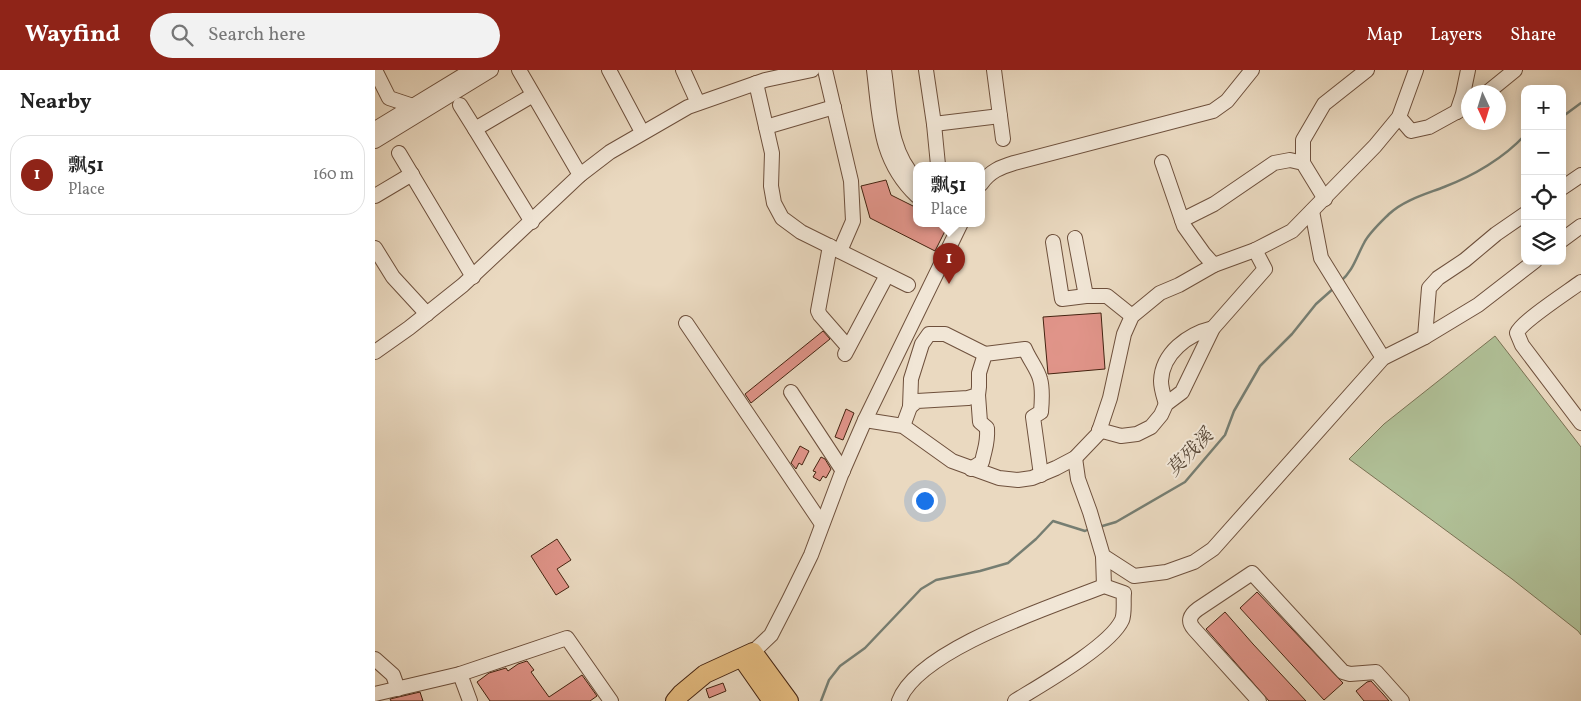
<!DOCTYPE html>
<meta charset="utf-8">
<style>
:root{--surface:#fff;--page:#f2f2f2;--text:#222;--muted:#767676;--line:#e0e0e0;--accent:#8f2418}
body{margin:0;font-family:Vollkorn,"Noto Serif SC",serif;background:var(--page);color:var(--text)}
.controls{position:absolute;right:15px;top:15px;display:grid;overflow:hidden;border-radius:10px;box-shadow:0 2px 12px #0003}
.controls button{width:45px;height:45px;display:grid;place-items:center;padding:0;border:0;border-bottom:1px solid var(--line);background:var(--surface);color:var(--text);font:25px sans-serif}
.compass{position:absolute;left:1086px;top:15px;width:45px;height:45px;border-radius:50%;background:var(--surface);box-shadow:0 2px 12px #0003;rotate:176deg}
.you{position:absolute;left:549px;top:430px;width:18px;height:18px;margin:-12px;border:4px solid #fff;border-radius:50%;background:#1a73e8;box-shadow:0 0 0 8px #1a73e833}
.badge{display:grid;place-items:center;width:32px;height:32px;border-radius:50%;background:var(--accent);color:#fff;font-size:16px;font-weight:700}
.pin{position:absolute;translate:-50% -41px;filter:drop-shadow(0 1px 2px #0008)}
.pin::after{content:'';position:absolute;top:26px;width:18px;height:15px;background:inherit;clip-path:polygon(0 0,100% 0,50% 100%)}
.popup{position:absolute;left:538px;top:92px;width:72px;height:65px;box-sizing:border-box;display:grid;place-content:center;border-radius:10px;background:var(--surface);filter:drop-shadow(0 1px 4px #0005);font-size:16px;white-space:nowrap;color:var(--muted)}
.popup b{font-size:19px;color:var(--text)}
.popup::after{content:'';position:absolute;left:50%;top:100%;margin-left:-10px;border:10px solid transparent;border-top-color:var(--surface)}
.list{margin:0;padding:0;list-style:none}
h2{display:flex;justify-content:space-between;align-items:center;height:65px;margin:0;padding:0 20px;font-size:21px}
h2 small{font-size:16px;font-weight:400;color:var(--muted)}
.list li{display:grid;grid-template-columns:32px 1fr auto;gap:15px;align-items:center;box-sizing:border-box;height:80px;margin:0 10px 10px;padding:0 10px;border:1px solid var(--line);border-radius:20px}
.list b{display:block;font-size:19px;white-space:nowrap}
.list p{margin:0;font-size:16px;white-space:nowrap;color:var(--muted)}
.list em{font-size:16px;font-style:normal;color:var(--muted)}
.icon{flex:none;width:28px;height:28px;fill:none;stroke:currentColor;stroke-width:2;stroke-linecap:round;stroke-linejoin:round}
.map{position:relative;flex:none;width:1206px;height:631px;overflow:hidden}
header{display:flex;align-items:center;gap:30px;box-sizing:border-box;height:70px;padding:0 25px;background:var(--accent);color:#fff}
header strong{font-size:24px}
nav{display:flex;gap:28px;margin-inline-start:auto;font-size:18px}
.search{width:350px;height:45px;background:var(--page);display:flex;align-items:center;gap:12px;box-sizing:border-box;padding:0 18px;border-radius:28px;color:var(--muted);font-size:19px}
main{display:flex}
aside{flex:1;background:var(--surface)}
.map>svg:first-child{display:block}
</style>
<header>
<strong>Wayfind</strong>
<div class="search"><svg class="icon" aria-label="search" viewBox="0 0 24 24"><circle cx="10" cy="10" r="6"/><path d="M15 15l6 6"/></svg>Search here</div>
<nav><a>Map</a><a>Layers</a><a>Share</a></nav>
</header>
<main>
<aside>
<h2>Nearby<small></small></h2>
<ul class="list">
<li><span class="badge">1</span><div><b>飘51</b><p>Place</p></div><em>160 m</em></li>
</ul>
</aside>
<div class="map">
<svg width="1206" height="631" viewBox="0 0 1206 631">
<rect width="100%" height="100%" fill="#ead9c0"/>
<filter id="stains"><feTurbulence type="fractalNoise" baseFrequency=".004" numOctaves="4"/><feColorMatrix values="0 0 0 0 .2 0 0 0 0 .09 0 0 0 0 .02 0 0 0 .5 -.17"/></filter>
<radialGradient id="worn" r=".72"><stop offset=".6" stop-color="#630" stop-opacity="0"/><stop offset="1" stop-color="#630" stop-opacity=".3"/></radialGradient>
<path fill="#b0c097" stroke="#7a7254" d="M1120,266L1206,377V565L1203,561L1137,509L974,389L1009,354Z"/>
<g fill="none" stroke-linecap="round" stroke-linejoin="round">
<g stroke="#767e72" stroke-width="2.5">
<path d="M1187,47L1206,33"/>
<path d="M965,212C978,201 981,188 989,173C994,163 1006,152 1014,144C1029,130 1051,124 1069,117C1098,106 1129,88 1150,65"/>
<path d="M724,457L741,452L810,412L850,365L859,341L885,296L917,264L941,234L959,218"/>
<path d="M446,631L454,610L465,596L490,578L546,519L561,510L605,501L633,493L661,469L678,451L710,461L714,459"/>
</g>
</g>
<g fill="#e09489" stroke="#442310">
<path d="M511,110L516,125L542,138V153H574L560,181L495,148L486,116Z"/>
<path d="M726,243L730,299L673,304L668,247Z"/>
<path d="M448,261L455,269L376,333L370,324Z"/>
<path d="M471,339L479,343L468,370L460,367Z"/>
<path d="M425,376L434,381L427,395L424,393L421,399L416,393Z"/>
<path d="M446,387L450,389L456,399L451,408L448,406L445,411L438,407L441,402L438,401Z"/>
<path d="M182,469L196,490L182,499L194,517L181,525L156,486Z"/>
<path d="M882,522L968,613L949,630L865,538Z"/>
<path d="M850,542L878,574L931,631H894L831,559Z"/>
<path d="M152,591L159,600L156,602L174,627L207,605L222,626L215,631H115L102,612L114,603L131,598L133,601L143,594Z"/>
<path d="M996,611L1008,624L1014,631H989L981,621L992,612Z"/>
<path d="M348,613L351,621L334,628L331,619Z"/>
<path d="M45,622L48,631H16L15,629Z"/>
</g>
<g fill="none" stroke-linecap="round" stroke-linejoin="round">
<g stroke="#6e503c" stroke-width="16">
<g id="minor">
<path d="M0,0L14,28L38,36L41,42"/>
<path d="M144,0L205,105"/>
<path d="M234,0L267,62"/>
<path d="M308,0L323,33"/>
<path d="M450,0L476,111L478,151L465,181"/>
<path d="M499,0C505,48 504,90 542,126"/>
<path d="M509,0C515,38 513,81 542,110"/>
<path d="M551,0L559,54L563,95"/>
<path d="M619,0L628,69"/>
<path d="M381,13L397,83L396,116L399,133L407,148L426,162L533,215"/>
<path d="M1113,22L1140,0"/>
<path d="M85,35L100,59L158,25"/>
<path d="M1082,42L1088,24L1093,0"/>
<path d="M1024,47L1036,61L1054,57L1094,35"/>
<path d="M559,54L625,46"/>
<path d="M391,57L459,37"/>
<path d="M0,59L97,0"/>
<path d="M100,59L157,152"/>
<path d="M0,71L116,0"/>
<path d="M24,83L98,207"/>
<path d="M787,92L809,156L829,184L839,195"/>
<path d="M928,93V70L949,34L992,0"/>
<path d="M606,114C615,101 626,97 639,93L838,41L852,31L877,0"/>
<path d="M1187,118L1206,105"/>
<path d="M0,126L37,104"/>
<path d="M937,141L946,188L1008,288"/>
<path d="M807,150L839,134L899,93L915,90L928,93L950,129"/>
<path d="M700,168L711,226H732L757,246"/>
<path d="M1187,170L1206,156"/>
<path d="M678,172L687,229L711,226"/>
<path d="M455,176L443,241L445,245L473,277"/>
<path d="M0,178L18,207L52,244"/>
<path d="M1206,212C1194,221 1146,252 1142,263L1147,275L1206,353"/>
<path d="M311,253L447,454"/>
<path d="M1050,267L1054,218L1063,208L1090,190L1121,164L1150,144"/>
<path d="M0,282L34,258L88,215L205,105L235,82L313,37L390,10L437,0"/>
<path d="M470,284L512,205"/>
<path d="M416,322L468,401"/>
<path d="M791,334C789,327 786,319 786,311C787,283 813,264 838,258"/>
<path d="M535,337L536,309L547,274L554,264H570L610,284"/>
<path d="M490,350L528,356L577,391L624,408L643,410L657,408L681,398L700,388L723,364L735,328L749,264L757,246L785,223L804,215L839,195L880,180L917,161L1000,76L1024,47L1041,0"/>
<path d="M528,356L535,337L542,331L593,328L603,325L604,317V303L610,284L650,279C654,289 663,300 665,309C668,319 667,331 666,342L658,347L666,405"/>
<path d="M724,360L746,366L762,364L776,357L786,345L791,334L807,322L838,258L890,199L880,180"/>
<path d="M700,388L703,409L715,442L728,486L759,506L791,502L819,492L838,479L1008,288L1050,267L1103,235L1160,191"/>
<path d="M596,399L607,392C610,377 613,374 612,358L605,352L603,325"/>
<path d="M728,486L729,516"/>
<path d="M378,582L396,565L414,530L436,485L466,405L490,350L586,153"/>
<path d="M0,589L18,605L23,619"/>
<path d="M85,604L95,631"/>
<path d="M0,624L85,604L192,568L236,631"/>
<path d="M524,631C543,579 679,536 729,516L749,523C748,530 750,543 747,550C735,576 666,615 640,631"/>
<path d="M884,631L819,559C812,551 815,545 823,539L877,503L968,602L975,604L1001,602L1027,631"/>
</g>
</g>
<g stroke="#442310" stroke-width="20">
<g id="major">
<path d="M367,588L397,631"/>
<path d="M300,631L306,624L330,604L378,582L414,631"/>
</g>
</g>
<use href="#minor" stroke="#f1e6d6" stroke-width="14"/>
<use href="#major" stroke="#e5bc80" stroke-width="18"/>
</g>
<g text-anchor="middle" stroke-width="4" stroke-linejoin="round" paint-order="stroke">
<g font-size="19" font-style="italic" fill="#594939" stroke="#f1e6d6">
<text transform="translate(814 382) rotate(-46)" y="7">莫残溪</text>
</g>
</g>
<rect width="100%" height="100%" filter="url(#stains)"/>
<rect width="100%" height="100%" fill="url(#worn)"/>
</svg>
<div class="controls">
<button>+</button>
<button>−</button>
<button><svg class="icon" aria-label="locate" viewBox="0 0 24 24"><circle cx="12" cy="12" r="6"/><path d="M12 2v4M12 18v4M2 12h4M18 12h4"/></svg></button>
<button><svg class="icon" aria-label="layers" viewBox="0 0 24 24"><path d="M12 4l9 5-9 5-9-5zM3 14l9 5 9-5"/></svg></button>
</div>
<svg class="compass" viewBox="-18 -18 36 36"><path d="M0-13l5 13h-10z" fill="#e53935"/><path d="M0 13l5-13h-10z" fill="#767676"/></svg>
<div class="you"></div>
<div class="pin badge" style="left:574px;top:214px">1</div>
<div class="popup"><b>飘51</b>Place</div>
</div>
</main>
